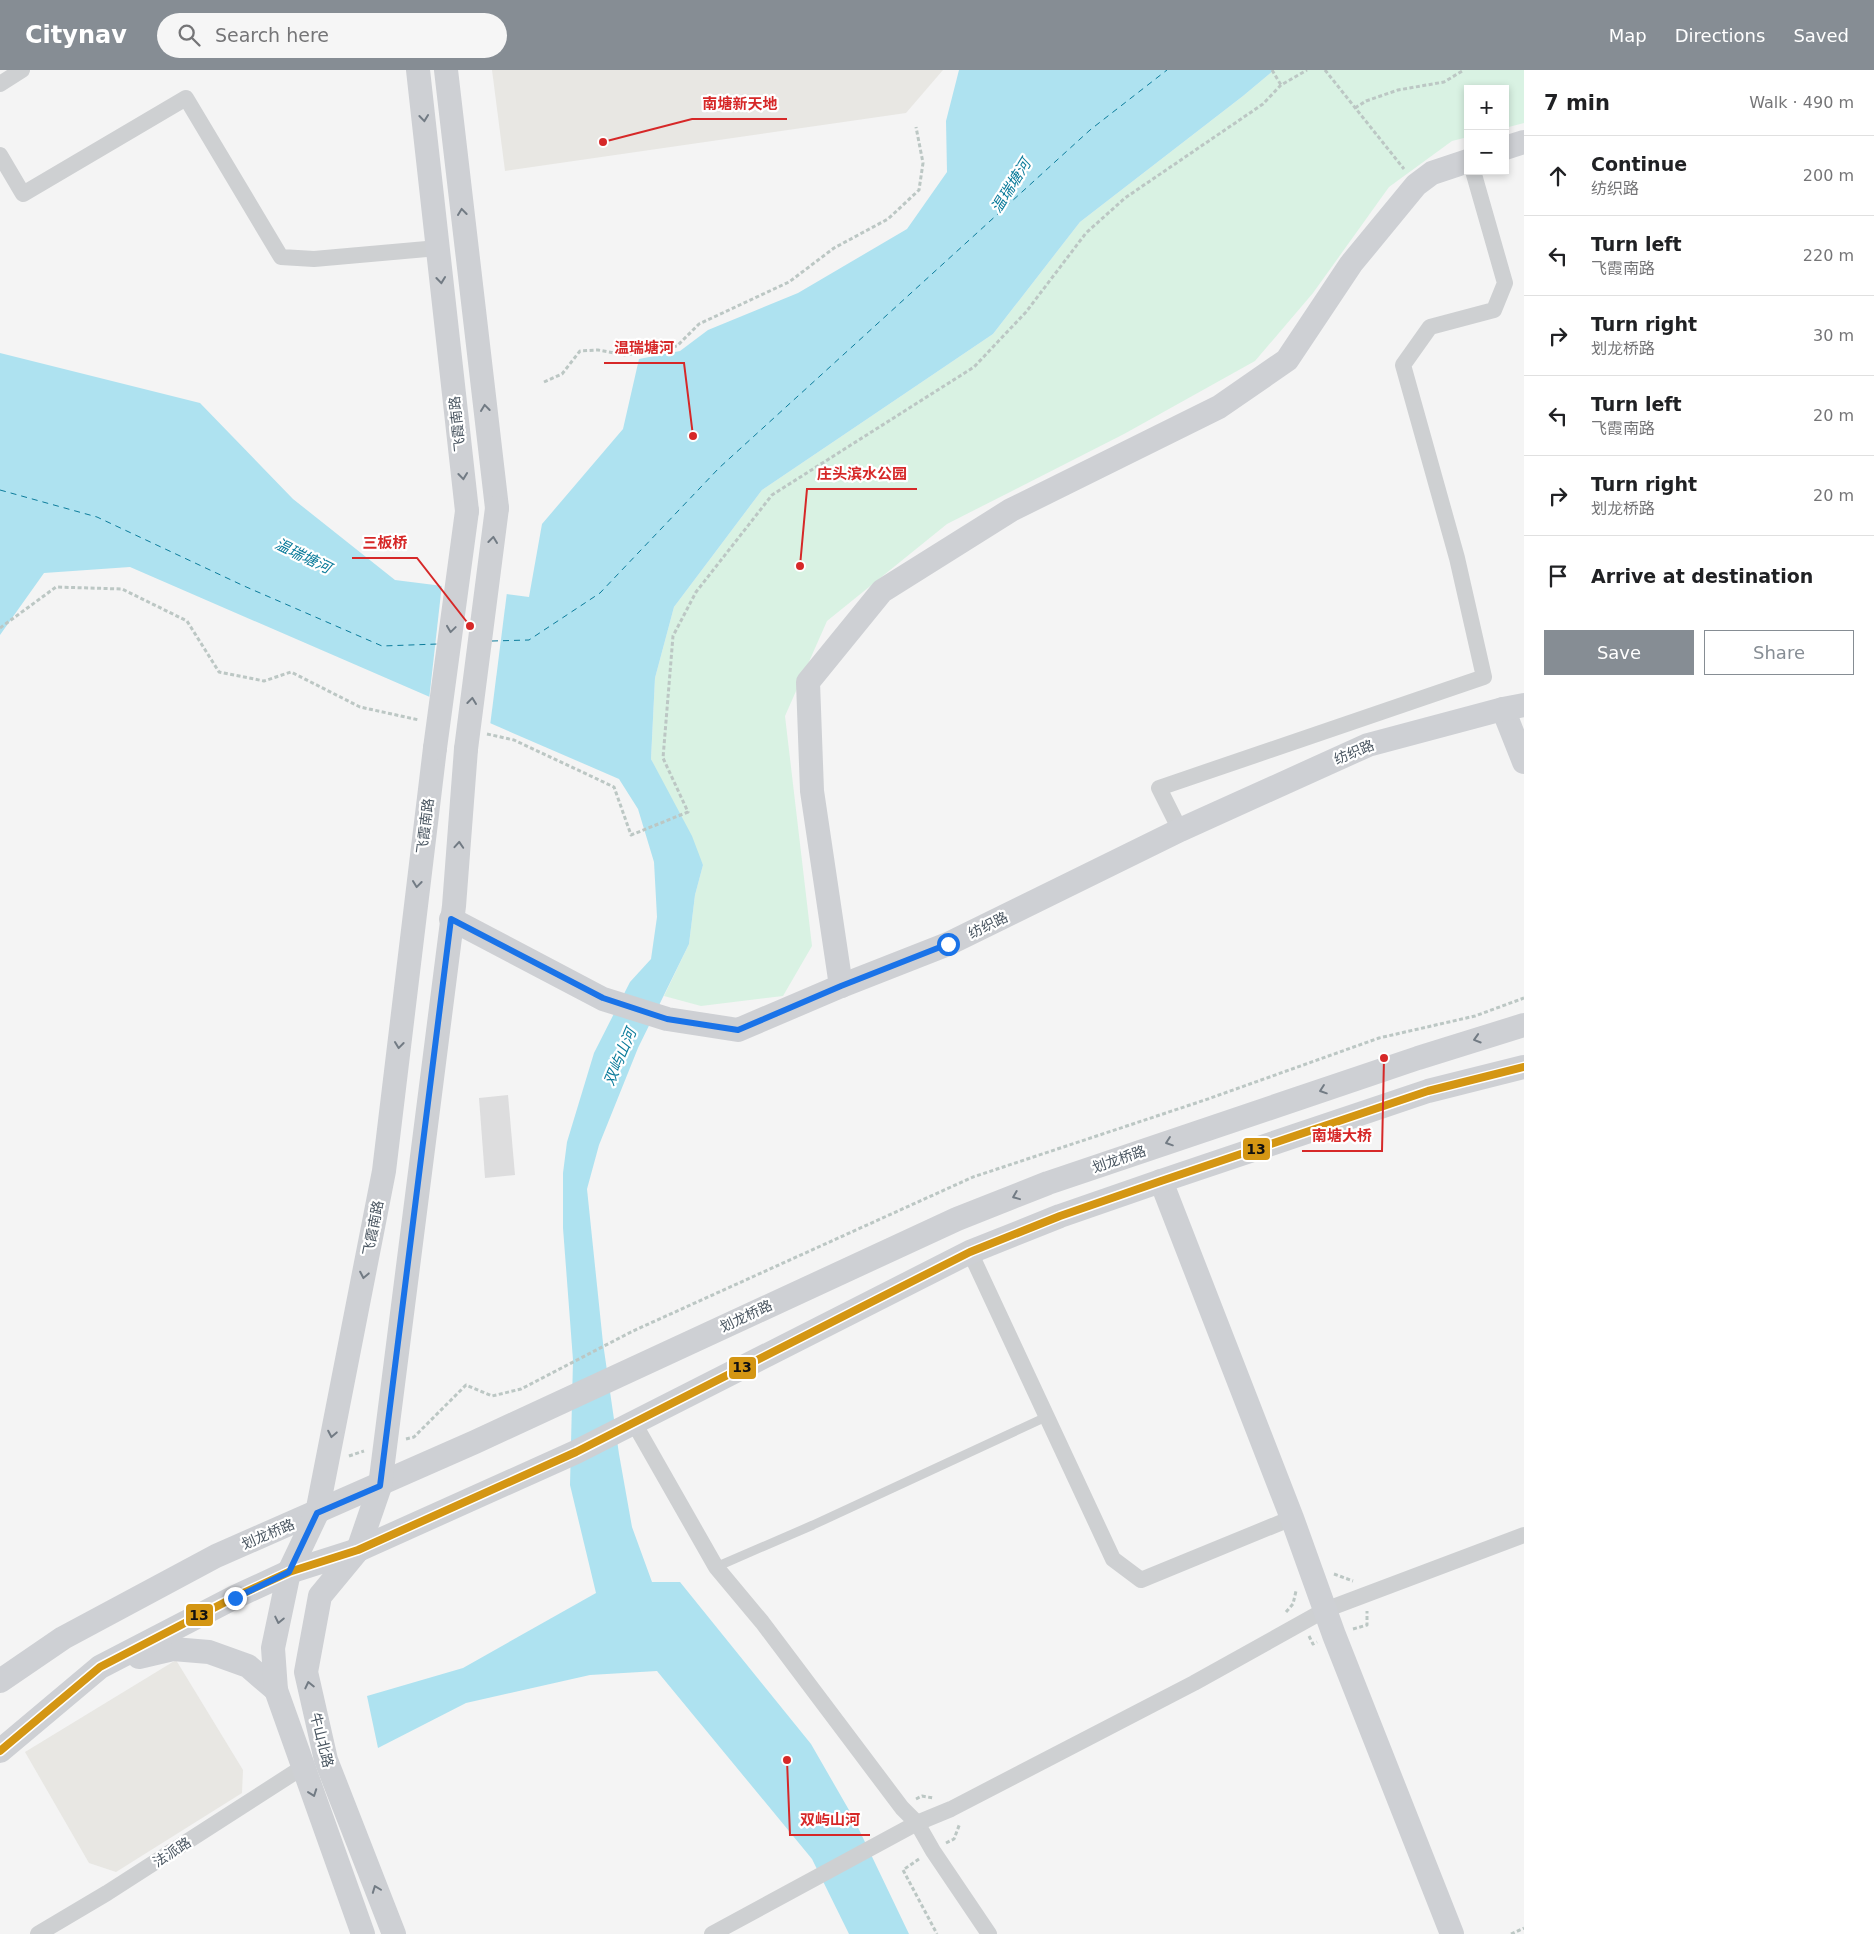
<!DOCTYPE html>
<meta charset="utf-8">
<style>
:root{--surface:#fff;--page:#f6f6f6;--text:#202124;--muted:#757577;--line:#e0e0e0;--accent:#868d94}
body{margin:0;font-family:"DejaVu Sans","Noto Sans SC",sans-serif;background:var(--page);color:var(--text)}
.controls{position:absolute;right:15px;top:15px;display:grid;overflow:hidden;border-radius:0px;box-shadow:0 2px 8px #0003}
.controls button{width:45px;height:45px;display:grid;place-items:center;padding:0;border:0;border-bottom:1px solid var(--line);background:var(--surface);color:var(--text);font:25px sans-serif}
.stop{position:absolute;width:15px;height:15px;margin:-11px;border:4px solid #1a73e8;border-radius:50%;background:#fff}
.stop.end{background:#1a73e8;border-color:#fff;box-shadow:0 1px 5px #0008}
.list{margin:0;padding:0;list-style:none}
h2{display:flex;justify-content:space-between;align-items:center;height:65px;margin:0;padding:0 20px;font-size:21px}
h2 small{font-size:16px;font-weight:400;color:var(--muted)}
.list li{display:grid;grid-template-columns:32px 1fr auto;gap:15px;align-items:center;box-sizing:border-box;height:80px;padding:0 20px;border-top:1px solid var(--line)}
.list b{display:block;font-size:19px;white-space:nowrap}
.list p{margin:0;font-size:16px;white-space:nowrap;color:var(--muted)}
.list em{font-size:16px;font-style:normal;color:var(--muted)}
.actions{display:flex;gap:10px;padding:15px 20px}
.actions a{flex:1;padding:11px 0;border:1px solid var(--accent);border-radius:0px;text-align:center;font-size:18px;color:var(--accent)}
.actions .main{background:var(--accent);color:#fff}
.icon{flex:none;width:28px;height:28px;fill:none;stroke:currentColor;stroke-width:2;stroke-linecap:round;stroke-linejoin:round}
.map{position:relative;flex:none;width:1524px;height:1864px;overflow:hidden}
header{display:flex;align-items:center;gap:30px;box-sizing:border-box;height:70px;padding:0 25px;background:var(--accent);color:#fff}
header strong{font-size:24px}
nav{display:flex;gap:28px;margin-inline-start:auto;font-size:18px}
.search{width:350px;height:45px;background:var(--page);display:flex;align-items:center;gap:12px;box-sizing:border-box;padding:0 18px;border-radius:28px;color:var(--muted);font-size:19px}
main{display:flex}
aside{flex:1;background:var(--surface)}
.map>svg:first-child{display:block}
</style>
<header>
<strong>Citynav</strong>
<div class="search"><svg class="icon" aria-label="search" viewBox="0 0 24 24"><circle cx="10" cy="10" r="6"/><path d="M15 15l6 6"/></svg>Search here</div>
<nav><a>Map</a><a>Directions</a><a>Saved</a></nav>
</header>
<main>
<div class="map">
<svg width="1524" height="1864" viewBox="0 0 1524 1864">
<rect width="100%" height="100%" fill="#f4f4f4"/>
<g fill="#e8e7e3">
<path d="M492,0H943L906,43L505,101Z"/>
<path d="M176,1590L243,1700L242,1723L116,1802L89,1793L25,1682Z"/>
</g>
<path fill="#d9f2e3" d="M1274,0H1524V53L1505,58V19H1468V67L1452,71L1389,117L1313,223L1255,291L1124,364L947,454L827,551L785,646L812,876L783,926L701,936L664,926L689,874L695,825L703,795L651,689L655,608L674,537L762,420L993,264L1080,152L1243,26Z"/>
<path fill="#aee2f0" d="M959,0H1274L1243,26L1080,152L993,264L762,420L674,537L655,608L651,689L692,766L703,795L695,825L689,874L638,978L599,1075L587,1119L603,1273L619,1384L632,1457L652,1512H680L811,1674L853,1747L909,1864H849L812,1789L657,1601L590,1605L466,1633L378,1678L367,1626L463,1598L596,1523L570,1415L573,1290L563,1158V1103L567,1072L594,983L630,912L651,889L657,847L654,792L638,739L619,709L130,497L44,503L0,565V283L200,333L293,429L395,510L529,527L542,454L623,359L639,289L680,281L708,260L798,223L907,159L947,102L946,51Z"/>
<path fill="#f4f4f4" d="M442,514L507,522L490,656L429,630Z"/>
<g fill="none" stroke-linecap="round" stroke-linejoin="round">
<g stroke="#0c7c9b" stroke-width="1" stroke-dasharray="6 5" stroke-linecap="butt">
<path d="M0,420L97,447L244,516L382,576L438,574"/>
<path d="M492,571L529,570L600,523L719,398L1090,60L1167,0"/>
</g>
</g>
<path fill="#ddddde" d="M508,1025L515,1105L485,1108L479,1028Z"/>
<g fill="none" stroke-linecap="round" stroke-linejoin="round">
<g stroke="#bcc7c4" stroke-width="3" stroke-dasharray="4 2.5" stroke-linecap="butt">
<path d="M1272,0L1281,15"/>
<path d="M1325,0L1404,99"/>
<path d="M1355,38L1366,31L1398,20L1444,12L1464,0"/>
<path d="M544,312L562,304L580,281L598,280L626,285L677,276L699,254L789,212L834,178L888,149L919,120L923,93L916,57"/>
<path d="M0,558L56,517L122,519L187,551L219,602L264,611L291,602L360,637L419,650"/>
<path d="M487,664L514,670L614,717L631,765L688,742L663,688L673,566L696,522L772,425L974,297L1026,242L1086,163L1125,128L1263,34L1281,15L1307,0"/>
<path d="M406,1369L414,1367L466,1315L492,1326L521,1319L633,1261L973,1107L1205,1030L1379,968L1475,946L1524,928"/>
<path d="M349,1386L364,1381"/>
<path d="M1334,1504L1353,1511"/>
<path d="M1286,1542L1293,1534L1296,1521"/>
<path d="M1353,1559L1367,1555V1541"/>
<path d="M1309,1566L1313,1574L1317,1572"/>
<path d="M916,1729L922,1726L933,1728"/>
<path d="M946,1773L954,1769L960,1753"/>
<path d="M919,1789L903,1800L937,1864"/>
<path d="M1511,1864L1524,1858"/>
</g>
<path stroke="#ced0d2" stroke-width="9" d="M716,1497L813,1455L1046,1347"/>
<g stroke="#ced0d2" stroke-width="16">
<path d="M0,14L22,0"/>
<path d="M0,85L23,124L186,28L281,187L314,189L438,178"/>
<path d="M1180,760L1159,718L1484,607L1457,488L1403,295L1430,257L1494,240L1505,213L1473,101"/>
<path d="M970,1182L1113,1489L1141,1510L1292,1448"/>
<path d="M634,1353L716,1497L762,1552L902,1738L917,1753L933,1781L989,1864"/>
<path d="M38,1864L107,1823L303,1697"/>
<path d="M712,1864L917,1753L951,1739L1194,1613L1325,1540L1524,1465"/>
</g>
<g stroke="#ced0d4" stroke-width="24">
<path d="M418,0L467,441"/>
<path d="M446,0L497,438"/>
<path d="M1505,78L1524,72"/>
<path d="M1503,639L1524,692"/>
<path d="M451,849L603,929L667,949L738,960L841,916L948,874L1180,760L1368,675L1503,639L1524,635"/>
<path d="M841,916L812,721L808,612L882,521L1011,440L1219,337L1287,290L1351,194L1416,115L1432,103L1468,91"/>
<path d="M1161,1111L1292,1448L1334,1565L1452,1864"/>
<path d="M139,1587L173,1579L209,1582L248,1596L276,1620"/>
<path d="M0,1611L63,1568L216,1486L475,1372L957,1149L1048,1113L1418,988L1524,955"/>
<path d="M0,1681L100,1597L235,1527L289,1502L358,1480L576,1382L970,1182L1060,1146L1161,1111L1428,1021L1524,997"/>
<path d="M363,1864L276,1620L273,1578L289,1502L317,1443L384,1101L435,678"/>
<path d="M394,1864L326,1690L306,1602L320,1526L358,1480L380,1416L454,836L466,679"/>
</g>
<g stroke="#ced0d4" stroke-width="24">
<path d="M435,678L467,441"/>
<path d="M466,679L497,438"/>
</g>
<g stroke="#fff" stroke-width="11">
<path id="bus-1" d="M0,1681L100,1597L235,1527L289,1502L358,1480L576,1382L970,1182L1060,1146L1161,1111L1428,1021L1524,997"/>
</g>
<use href="#bus-1" stroke="#d49613" stroke-width="8"/>
</g>
<defs><path id="oneway-chevron" d="M-2-3.5L2.5 0L-2 3.5" fill="none" stroke-width="1.6" stroke-linecap="round" stroke-linejoin="round" transform="scale(1.25)"/></defs>
<g stroke="#727b84">
<use href="#oneway-chevron" transform="translate(424 48) rotate(84)"/>
<use href="#oneway-chevron" transform="translate(462 142) rotate(-97)"/>
<use href="#oneway-chevron" transform="translate(441 210) rotate(84)"/>
<use href="#oneway-chevron" transform="translate(485 338) rotate(-97)"/>
<use href="#oneway-chevron" transform="translate(463 406) rotate(84)"/>
<use href="#oneway-chevron" transform="translate(493 470) rotate(-83)"/>
<use href="#oneway-chevron" transform="translate(451 559) rotate(98)"/>
<use href="#oneway-chevron" transform="translate(472 631) rotate(-83)"/>
<use href="#oneway-chevron" transform="translate(459 775) rotate(-86)"/>
<use href="#oneway-chevron" transform="translate(417 814) rotate(97)"/>
<use href="#oneway-chevron" transform="translate(1477 969) rotate(163)"/>
<use href="#oneway-chevron" transform="translate(399 975) rotate(97)"/>
<use href="#oneway-chevron" transform="translate(1323 1020) rotate(161)"/>
<use href="#oneway-chevron" transform="translate(1169 1072) rotate(161)"/>
<use href="#oneway-chevron" transform="translate(1016 1126) rotate(158)"/>
<use href="#oneway-chevron" transform="translate(364 1205) rotate(101)"/>
<use href="#oneway-chevron" transform="translate(332 1364) rotate(101)"/>
<use href="#oneway-chevron" transform="translate(279 1550) rotate(102)"/>
<use href="#oneway-chevron" transform="translate(309 1615) rotate(-103)"/>
<use href="#oneway-chevron" transform="translate(313 1723) rotate(70)"/>
<use href="#oneway-chevron" transform="translate(376 1819) rotate(-111)"/>
</g>
<g fill="none" stroke-linecap="round" stroke-linejoin="round">
<path stroke="#1a73e8" stroke-width="6" d="M235,1528L289,1502L317,1443L380,1416L451,849L603,928L667,949L738,960L841,916L948,874"/>
</g>
<g text-anchor="middle" stroke-width="4.5" stroke-linejoin="round" paint-order="stroke">
<g font-size="14" fill="#4a5661" stroke="#fff">
<text transform="translate(457 354) rotate(-96)" y="5">飞霞南路</text>
<text transform="translate(1354 682) rotate(-22)" y="5">纺织路</text>
<text transform="translate(425 756) rotate(-83)" y="5">飞霞南路</text>
<text transform="translate(988 855) rotate(-26)" y="5">纺织路</text>
<text transform="translate(1119 1089) rotate(-19)" y="5">划龙桥路</text>
<text transform="translate(373 1158) rotate(-79)" y="5">飞霞南路</text>
<text transform="translate(746 1246) rotate(-25)" y="5">划龙桥路</text>
<text transform="translate(268 1464) rotate(-23)" y="5">划龙桥路</text>
<text transform="translate(322 1670) rotate(76)" y="5">牛山北路</text>
<text transform="translate(172 1782) rotate(-33)" y="5">法派路</text>
</g>
<g font-size="15" font-style="italic" fill="#0c7c9b" stroke="#fff">
<text transform="translate(1011 116) rotate(-58)" y="5">温瑞塘河</text>
<text transform="translate(303 486) rotate(26)" y="5">温瑞塘河</text>
<text transform="translate(620 987) rotate(-67)" y="5">双屿山河</text>
</g>
</g>
<path fill="none" stroke="#d62828" stroke-width="2" d="M603 72L692 49H787M693 366L684 293H604M800 496L807 419H917M470 556L417 488H352M1384 988L1382 1081H1302M787 1690L790 1765H870"/>
<g fill="#d62828" stroke="#fff" stroke-width="2">
<circle cx="603" cy="72" r="5"/>
<circle cx="693" cy="366" r="5"/>
<circle cx="800" cy="496" r="5"/>
<circle cx="470" cy="556" r="5"/>
<circle cx="1384" cy="988" r="5"/>
<circle cx="787" cy="1690" r="5"/>
</g>
<g font-size="15" text-anchor="middle" font-weight="bold" fill="#d62828" stroke="#fff" stroke-width="4.5" stroke-linejoin="round" paint-order="stroke">
<text x="740" y="39">南塘新天地</text>
<text x="644" y="283">温瑞塘河</text>
<text x="862" y="409">庄头滨水公园</text>
<text x="385" y="478">三板桥</text>
<text x="1342" y="1071">南塘大桥</text>
<text x="830" y="1755">双屿山河</text>
</g>
<g stroke="#fff" stroke-width="2">
<rect x="1242" y="1067" width="29" height="24" rx="5" fill="#d49613"/>
<rect x="728" y="1286" width="29" height="24" rx="5" fill="#d49613"/>
<rect x="185" y="1533" width="29" height="24" rx="5" fill="#d49613"/>
</g>
<g font-size="14" text-anchor="middle" font-weight="bold" fill="#111">
<text x="1256" y="1084">13</text>
<text x="742" y="1302">13</text>
<text x="199" y="1550">13</text>
</g>
</svg>
<div class="controls">
<button>+</button>
<button>−</button>
</div>
<div class="stop" style="left:948px;top:874px"></div>
<div class="stop end" style="left:235px;top:1528px"></div>
</div>
<aside>
<h2>7 min<small>Walk · 490 m</small></h2>
<ul class="list">
<li><svg class="icon" aria-label="ahead" viewBox="0 0 24 24"><path d="M12 20V5M6 11l6-6 6 6"/></svg><div><b>Continue</b><p>纺织路</p></div><em>200 m</em></li>
<li><svg class="icon" aria-label="left" viewBox="0 0 24 24"><path d="M17 20v-9H6M10 6l-5 5 5 5"/></svg><div><b>Turn left</b><p>飞霞南路</p></div><em>220 m</em></li>
<li><svg class="icon" aria-label="right" viewBox="0 0 24 24"><path d="M7 20v-9h11M14 6l5 5-5 5"/></svg><div><b>Turn right</b><p>划龙桥路</p></div><em>30 m</em></li>
<li><svg class="icon" aria-label="left" viewBox="0 0 24 24"><path d="M17 20v-9H6M10 6l-5 5 5 5"/></svg><div><b>Turn left</b><p>飞霞南路</p></div><em>20 m</em></li>
<li><svg class="icon" aria-label="right" viewBox="0 0 24 24"><path d="M7 20v-9h11M14 6l5 5-5 5"/></svg><div><b>Turn right</b><p>划龙桥路</p></div><em>20 m</em></li>
<li><svg class="icon" aria-label="arrive" viewBox="0 0 24 24"><path d="M6 21V4h12l-3 4 3 4H6"/></svg><div><b>Arrive at destination</b></div></li>
</ul>
<div class="actions"><a class="main">Save</a><a>Share</a></div>
</aside>
</main>
